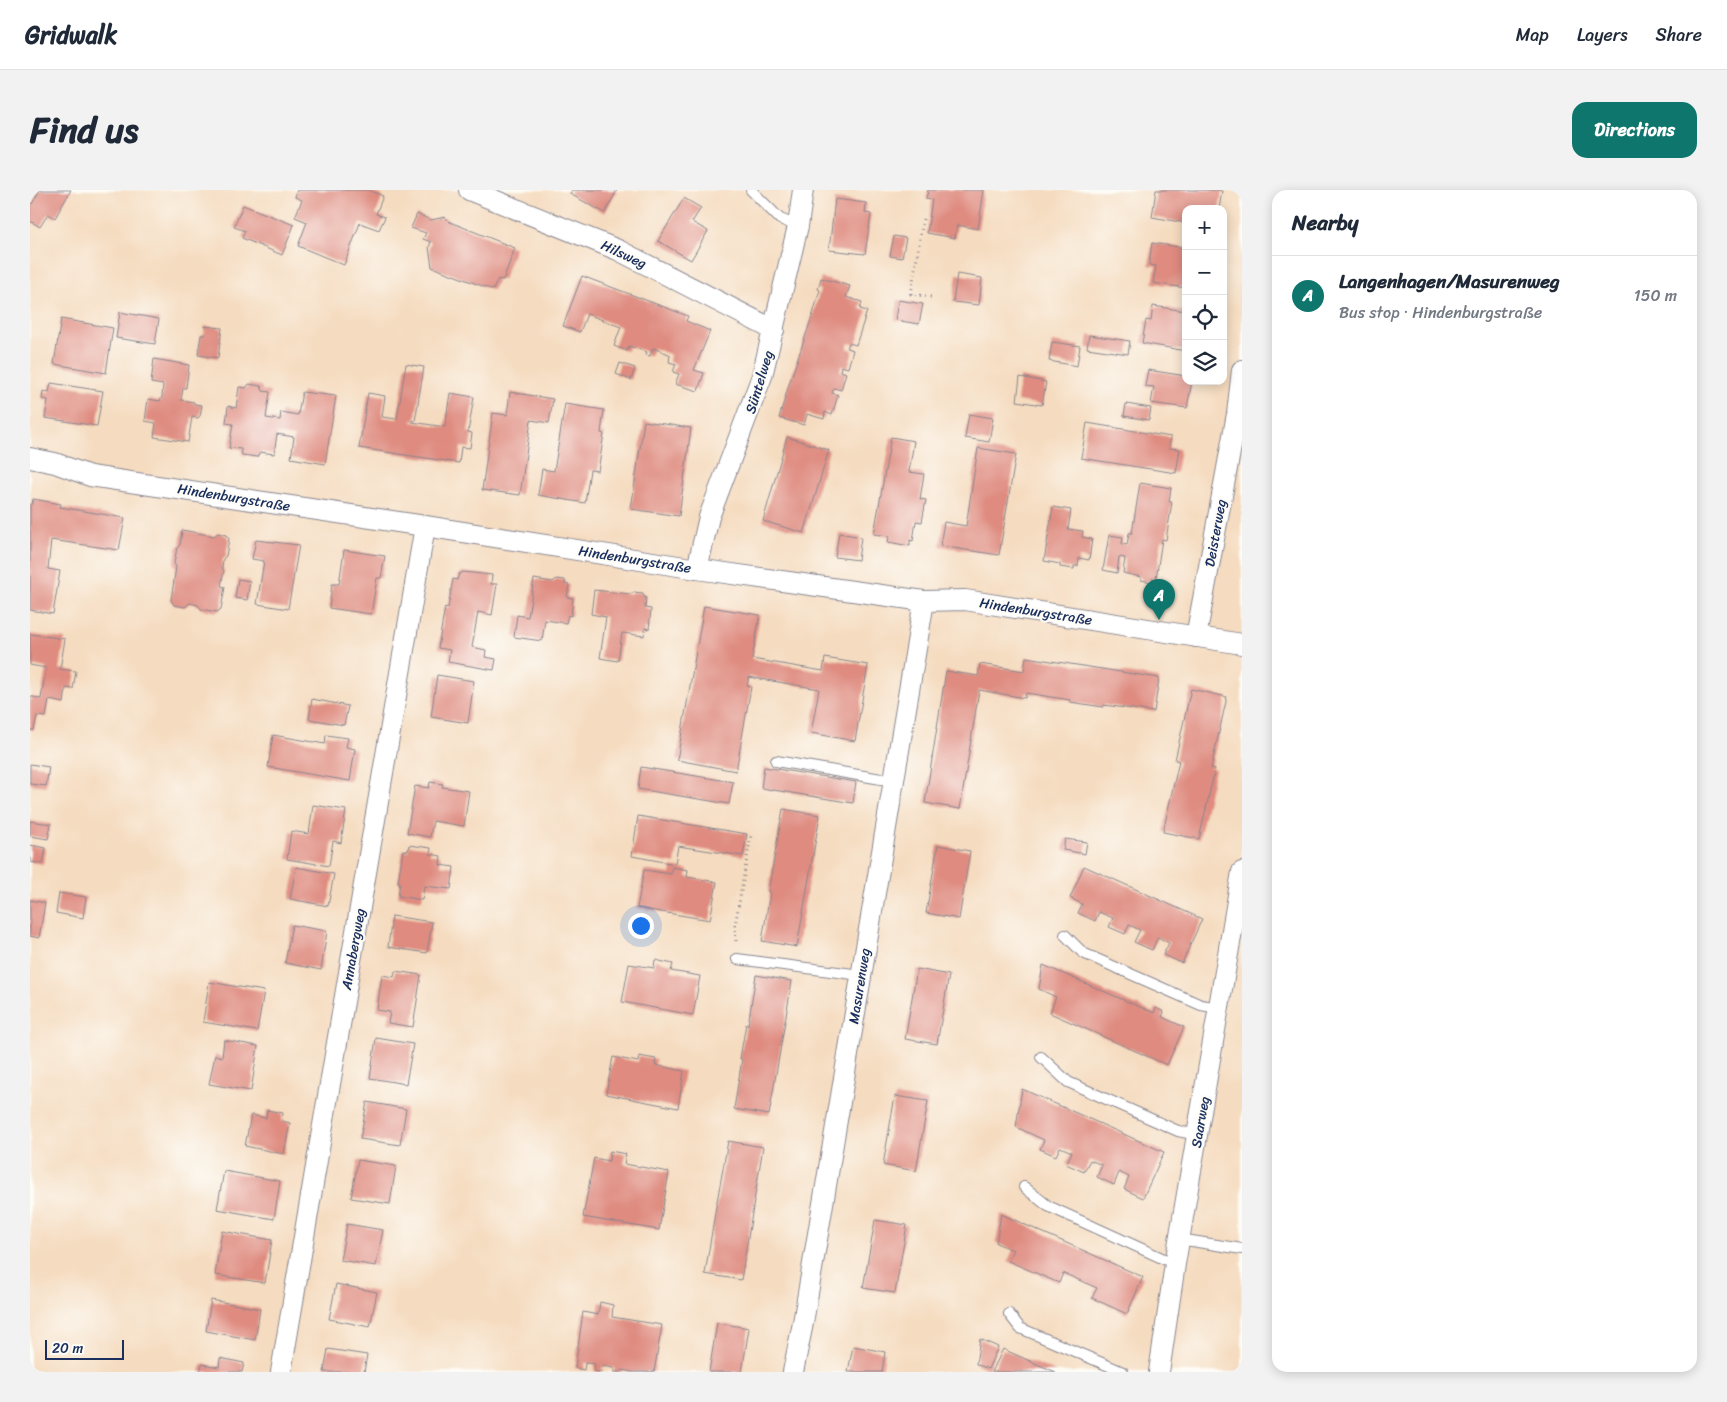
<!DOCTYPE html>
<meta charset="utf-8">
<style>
:root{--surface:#fff;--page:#f2f2f3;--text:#1f2937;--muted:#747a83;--line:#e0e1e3;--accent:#0f766e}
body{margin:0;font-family:Sriracha,sans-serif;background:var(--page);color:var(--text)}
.controls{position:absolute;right:15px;top:15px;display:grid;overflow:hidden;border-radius:10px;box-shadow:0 2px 12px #0003}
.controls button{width:45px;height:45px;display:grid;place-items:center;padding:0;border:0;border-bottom:1px solid var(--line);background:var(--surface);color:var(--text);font:25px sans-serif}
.scale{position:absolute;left:15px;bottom:12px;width:79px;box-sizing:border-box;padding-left:5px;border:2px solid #1b2f5e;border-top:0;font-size:14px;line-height:18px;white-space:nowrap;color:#1b2f5e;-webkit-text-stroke:4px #fdfcf7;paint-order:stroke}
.you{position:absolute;left:610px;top:735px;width:18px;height:18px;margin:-12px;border:4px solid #fff;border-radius:50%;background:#1a73e8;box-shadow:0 0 0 8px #1a73e833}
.badge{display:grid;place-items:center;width:32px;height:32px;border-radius:50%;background:var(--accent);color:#fff;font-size:16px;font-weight:700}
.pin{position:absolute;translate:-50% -41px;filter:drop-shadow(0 1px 2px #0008)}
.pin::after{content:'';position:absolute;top:26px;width:18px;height:15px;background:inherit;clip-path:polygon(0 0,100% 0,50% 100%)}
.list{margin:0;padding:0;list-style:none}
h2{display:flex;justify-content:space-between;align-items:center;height:65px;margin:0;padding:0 20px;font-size:21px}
h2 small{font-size:16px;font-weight:400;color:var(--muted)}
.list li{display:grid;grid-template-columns:32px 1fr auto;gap:15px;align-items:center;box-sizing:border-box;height:80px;padding:0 20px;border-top:1px solid var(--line)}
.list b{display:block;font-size:19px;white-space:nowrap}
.list p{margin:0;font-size:16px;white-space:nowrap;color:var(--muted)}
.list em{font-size:16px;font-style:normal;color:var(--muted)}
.icon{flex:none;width:28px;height:28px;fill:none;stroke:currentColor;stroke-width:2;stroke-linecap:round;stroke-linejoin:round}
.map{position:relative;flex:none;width:1212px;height:1182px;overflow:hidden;border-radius:15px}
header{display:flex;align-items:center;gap:30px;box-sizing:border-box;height:70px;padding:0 25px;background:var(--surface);border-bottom:1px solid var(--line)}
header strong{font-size:24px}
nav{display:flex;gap:28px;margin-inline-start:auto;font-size:18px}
.intro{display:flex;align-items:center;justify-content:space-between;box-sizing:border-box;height:120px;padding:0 30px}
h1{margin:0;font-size:35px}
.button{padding:12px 22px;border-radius:15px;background:var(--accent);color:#fff;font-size:18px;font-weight:700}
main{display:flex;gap:30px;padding:0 30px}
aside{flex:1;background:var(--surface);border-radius:15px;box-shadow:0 2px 12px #0003}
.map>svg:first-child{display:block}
</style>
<header>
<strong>Gridwalk</strong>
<nav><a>Map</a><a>Layers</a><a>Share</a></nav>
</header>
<div class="intro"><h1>Find us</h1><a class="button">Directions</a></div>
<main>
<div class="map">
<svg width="1212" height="1182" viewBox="0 0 1212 1182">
<rect width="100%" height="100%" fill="#fdfcf7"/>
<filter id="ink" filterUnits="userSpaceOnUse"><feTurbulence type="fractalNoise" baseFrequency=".02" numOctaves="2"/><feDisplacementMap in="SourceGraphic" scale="10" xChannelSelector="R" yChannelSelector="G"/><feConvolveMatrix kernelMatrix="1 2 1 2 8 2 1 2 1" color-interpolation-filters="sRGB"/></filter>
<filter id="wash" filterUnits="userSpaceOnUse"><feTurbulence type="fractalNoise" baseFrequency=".0096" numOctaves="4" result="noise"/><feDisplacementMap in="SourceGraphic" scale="20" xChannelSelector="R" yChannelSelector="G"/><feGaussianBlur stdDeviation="1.12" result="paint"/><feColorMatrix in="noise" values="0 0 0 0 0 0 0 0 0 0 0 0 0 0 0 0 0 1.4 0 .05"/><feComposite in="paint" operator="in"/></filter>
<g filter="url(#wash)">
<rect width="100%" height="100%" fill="#f5dbbf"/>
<g id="blocks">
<g fill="#df8b80">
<path d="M10,0H41L25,28L18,24L10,37L0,31V13L2,14Z"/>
<path d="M267,0H338L353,6L346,24L355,27L349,40L330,33L314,75L268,56L277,32L265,27L272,10L265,7Z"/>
<path d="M542,0H587L575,23L540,4Z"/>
<path d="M898,0H954L948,39L927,35L925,48L897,43L902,10L896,9Z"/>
<path d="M1126,0H1187L1192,1L1189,19H1156V33L1122,27Z"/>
<path d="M654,8L671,18L662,32L678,41L661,70L628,51Z"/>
<path d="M805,9L836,13L835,23L841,24L835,64L799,60Z"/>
<path d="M213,15L264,35L252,65L212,48L215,41L204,37Z"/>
<path d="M387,24L401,30L415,27L420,32L485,58L473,90L468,89L463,100L402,77L399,57L401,52L393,49L396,43L381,38Z"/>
<path d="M864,46L876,48L872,68L860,66Z"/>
<path d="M1122,53L1156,58V98L1123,93L1126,76L1119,75Z"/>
<path d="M927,84L952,88L949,115L923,112Z"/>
<path d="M552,86L658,126L656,131L680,141L664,180L674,183L668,201L645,194L649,184L643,182L646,174L639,172L640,165L639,164L623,158L620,166L616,165L617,162L599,156L597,161L584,156L591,137L557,124L550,142L533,136Z"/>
<path d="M791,88L820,96L816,107L832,112L830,119L837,121L826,155L819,153L817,158L823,160L818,178L811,176L810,181L816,183L811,200L804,198L802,203L808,205L802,225L795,222L794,229L777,224L774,235L749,228L760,191L783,124L790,100L788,99Z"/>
<path d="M868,110L893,114L889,134L865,130Z"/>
<path d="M1123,116L1156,121V161L1112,153L1116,130L1121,131Z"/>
<path d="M90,122L129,129L125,154L86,148Z"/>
<path d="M31,129L83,138L76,183L24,174Z"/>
<path d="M175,136L192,138L188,168L168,165L171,145H174Z"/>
<path d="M1059,145L1100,151L1098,164L1057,158Z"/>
<path d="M1022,152L1050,156L1047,176L1019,171Z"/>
<path d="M124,169L159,175L156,198H153L151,210L164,212V214L172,215L170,226L168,228L162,227L158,252L124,247L126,233L115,231L118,209L130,211L132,207L133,195L121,193Z"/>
<path d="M590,173L605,178L601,190L586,184Z"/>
<path d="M376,174L394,177L385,231L382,230V232L415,237L420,203L444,207L438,242L442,243L440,258L431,257L429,273L329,258L338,203L355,206L352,227L367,229Z"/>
<path d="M1118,180L1156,186V191H1162L1157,218L1121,213L1124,197L1115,196Z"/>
<path d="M990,187L1016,192L1012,215L987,211Z"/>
<path d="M21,193L73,201L67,236L15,228L18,210L12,209L13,201L19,202Z"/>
<path d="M219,194L231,196L233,201L240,202L236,228L250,230L251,222L268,225L272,202L306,206L295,274L261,268L264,247L247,244L244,264L230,262L227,267L212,265L211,259L199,258L203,234L196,233L198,216L206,218L209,197L216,198Z"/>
<path d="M480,202L523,209L519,233L501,230L490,305L452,300L463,223L477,225Z"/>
<path d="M535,214L574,220L571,243L574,244L568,281L560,280L555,313L508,305L512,279L524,281Z"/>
<path d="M1096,214L1121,218L1119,230L1094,226Z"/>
<path d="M939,224L963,228L959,252L935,248Z"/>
<path d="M614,231L661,238L649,326L601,319Z"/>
<path d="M1057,233L1141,247L1139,258L1150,259L1146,283L1051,268Z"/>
<path d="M757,247L799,260L774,343L733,331Z"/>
<path d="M861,247L884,251L879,282L894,284L890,309L896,310L892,332L886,331L883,351L880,350V356L858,352L859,346L844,344Z"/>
<path d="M948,258L986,264L969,365L910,356L914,332L936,336Z"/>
<path d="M1110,293L1141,298L1139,312H1142L1136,350L1132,349L1126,389L1123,388L1122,392L1111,390V387L1093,383L1095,368L1089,367L1087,383L1073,380L1079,345L1093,347L1092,354L1097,355L1099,343H1102Z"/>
<path d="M3,309L31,314L30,317L95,328L89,360L21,350L18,379L30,381L23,424L0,420V314H2Z"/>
<path d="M1023,317L1041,320L1038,339L1053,341L1052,347L1062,349L1059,370L1049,368L1048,376H1044V379L1030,377V374L1014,371Z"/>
<path d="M152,340L184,346L188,343L196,345L199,349L196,366L193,369L192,378L194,380L191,396L195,397L191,419L187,422L171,419L168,415L160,413L155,417L144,415L141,410L146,377L144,373L147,358L150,355Z"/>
<path d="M809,343L831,347L828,370L805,367Z"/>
<path d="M226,350L269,355L258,419L227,414L234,371L222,369Z"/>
<path d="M314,360L355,366L351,388H347L341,424L299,418L302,394H309Z"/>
<path d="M433,382L462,385L461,394H467L462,425L448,422L442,457L456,460L455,467L466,469L464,480L418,472L420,460L408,458L415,417L418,418L423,389L427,390L429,384Z"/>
<path d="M208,389L220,391L217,410L205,408Z"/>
<path d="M504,389L523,392L526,389L535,390V394L539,395L537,407L543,408L541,426L538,425L536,433L515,430L512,451L484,447L487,425L498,427Z"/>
<path d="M564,400L600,404L604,402L613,403L614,407H616L615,418L621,419L619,439L615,438L614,446L592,443L588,471L570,468L576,427L561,424Z"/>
<path d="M674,416L730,425L722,469L793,481L795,468L838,475L825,551L781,543L789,499L719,487L717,496L721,497L706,581L647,570Z"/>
<path d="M0,444L35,449L30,479L46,481L43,499L36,498L34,513L19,510L16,527L7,526L4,540H0V506L11,509L16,478L0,475Z"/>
<path d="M996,467L1129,488L1124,522L1074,515L1073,517L1040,512V510L996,503L995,508L949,500L930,619L895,613L916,481L948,486L950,474L994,481Z"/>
<path d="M407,485L444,491L438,533L401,527Z"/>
<path d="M1161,499L1197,507L1181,578L1185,579L1169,649L1133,642L1149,571L1145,570Z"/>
<path d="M282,509L318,516L314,535L279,529Z"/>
<path d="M243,545L295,554L296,545L318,548L316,557L325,559L320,591L238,577Z"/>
<path d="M0,574L19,577L16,596L0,594Z"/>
<path d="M611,577L703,592L699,614L608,599Z"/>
<path d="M734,577L826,592L823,613L731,598Z"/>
<path d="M400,592L413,594L412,597L439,601L434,636L403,631L400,647L377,643L385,596L399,598Z"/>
<path d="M283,615L316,620L311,653L303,651L299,676L257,669L261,641L279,644Z"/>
<path d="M753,619L790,625L767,757L732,751L740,703L738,702Z"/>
<path d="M608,626L717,644L713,666L648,656L645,674L602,666Z"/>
<path d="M0,631L21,634L18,649L0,646Z"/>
<path d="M1035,649L1057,652L1055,664L1033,660Z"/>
<path d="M0,655L16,658L13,674L0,672Z"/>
<path d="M379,655L401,658L400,664L411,666L410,675L424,677L421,699L394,696L392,710L368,706L370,692H368L373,660L378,661Z"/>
<path d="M908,655L940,661L929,729L896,723Z"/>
<path d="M1054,676L1172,729L1152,773L1133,765L1139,753L1128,747L1122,760L1104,752L1110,740L1099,735L1095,744L1079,737L1083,728L1069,722L1065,731L1048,723L1052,714L1040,708Z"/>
<path d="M266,677L304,684L298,716L260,709Z"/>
<path d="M642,677L658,680L657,687L687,692L680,730L607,718L614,680L641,684Z"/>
<path d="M29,703L56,707L53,728L26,723Z"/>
<path d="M0,710L15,713L9,748L0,746Z"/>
<path d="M362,726L402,732L397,763L358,757Z"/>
<path d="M262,735L297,741L291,780L255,773Z"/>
<path d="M625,770L643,774L641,781L670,786L663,825L592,812L599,774L624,778Z"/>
<path d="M1013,775L1124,823L1126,818L1134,822L1132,827L1154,837L1137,875L1020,823L1026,807L1009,799Z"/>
<path d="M887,779L919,785L907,854L875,849Z"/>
<path d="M365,781L391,785L383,837L358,833L360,822L347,820L352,785L364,787Z"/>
<path d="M726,785L762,791L739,925L704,919L712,869H710L713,851L716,834L718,835Z"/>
<path d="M179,792L234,801L227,841L173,832Z"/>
<path d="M346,848L383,854L376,894L340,888Z"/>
<path d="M194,850L228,856L221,901L179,894L185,865L192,867Z"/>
<path d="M609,866L626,869L625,875L654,881L648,918L576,904L583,867L608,872Z"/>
<path d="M992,899L1134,962L1113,1008L1094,999L1099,987L1089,982L1084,995L1067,987L1072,975L1060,970L1054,982L1036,974L1042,962L1030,957L1026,966L1010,959L1014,950L986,937Z"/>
<path d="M865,906L898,911L886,981L853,975Z"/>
<path d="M337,912L376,919L370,955L330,949Z"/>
<path d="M237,920L253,923L252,931L260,933L254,964L215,956L221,925L236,928Z"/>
<path d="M698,951L733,957L711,1090L675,1084L686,1017Z"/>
<path d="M580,961L596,964L594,974L639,982L629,1040L553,1027L564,968L579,971Z"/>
<path d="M328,970L366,976L360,1014L321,1008Z"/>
<path d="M194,981L250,991L244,1029L187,1019Z"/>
<path d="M971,1024L1113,1087L1097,1124L1062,1108L1067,1098L1033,1083L1029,1093L978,1071L983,1060L966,1053Z"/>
<path d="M845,1030L877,1035L865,1103L833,1098Z"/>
<path d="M317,1034L353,1040L346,1076L310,1070Z"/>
<path d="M192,1041L242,1050L235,1093L185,1085Z"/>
<path d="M306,1094L347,1102L340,1137L299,1129Z"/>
<path d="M181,1110L230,1119L225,1150L176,1141Z"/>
<path d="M570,1112L583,1115L582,1127L632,1135L624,1182H603L592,1180V1182H584V1178L573,1176L572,1182H568L564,1181L565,1174L555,1173L554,1180L545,1178L553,1122L568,1125Z"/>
<path d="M687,1133L719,1138L712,1182H679Z"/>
<path d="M950,1149L968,1157L958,1179L946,1174Z"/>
<path d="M823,1156L855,1162L852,1182H818Z"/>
<path d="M298,1159L337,1165L334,1182H294Z"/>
<path d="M973,1159L1002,1172L1026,1182H962Z"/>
<path d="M190,1168L214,1173L212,1182H170L172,1174L189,1177Z"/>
</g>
</g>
</g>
<g filter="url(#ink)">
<use href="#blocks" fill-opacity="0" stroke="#88858e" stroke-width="1"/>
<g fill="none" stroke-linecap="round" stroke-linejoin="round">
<g stroke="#88858e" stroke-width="12">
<g id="lane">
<path d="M721,0L750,29L768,36"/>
<path d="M746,571L863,591"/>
<path d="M1035,745L1053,763L1171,815L1189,818"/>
<path d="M707,769L831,785"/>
<path d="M1011,867L1038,892L1148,941L1168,945"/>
<path d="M994,997L1018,1016L1145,1074"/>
<path d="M1149,1049L1212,1059"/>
<path d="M979,1124L990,1138L1093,1182"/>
</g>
</g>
<g stroke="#88858e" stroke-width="22">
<g id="street">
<path d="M439,0L588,60L744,140"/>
<path d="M0,268L25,273L60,286L395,336L667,379L894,411L935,410L1212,454"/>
<path d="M667,379L679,327L732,186L768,36L773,0"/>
<path d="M1166,447L1207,224L1212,180"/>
<path d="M251,1182L395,336"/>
<path d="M763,1182L773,1133L894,411"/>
<path d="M1129,1182L1145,1074L1212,682"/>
</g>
</g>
<g stroke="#88858e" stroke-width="3" stroke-dasharray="1 4" stroke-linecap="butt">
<path d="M893,29L881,104L901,107"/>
<path d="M706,751L705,736L721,645"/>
</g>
<use href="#lane" stroke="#fff" stroke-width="10"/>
<use href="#street" stroke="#fff" stroke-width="20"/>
</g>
</g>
<g text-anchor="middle" stroke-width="4.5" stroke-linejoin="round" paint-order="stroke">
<g font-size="14" fill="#1b2f5e" stroke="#fdfcf7">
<text transform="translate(594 64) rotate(25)" y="5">Hilsweg</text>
<text transform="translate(729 192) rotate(-73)" y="5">Süntelweg</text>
<text transform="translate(204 307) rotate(9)" y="5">Hindenburgstraße</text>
<text transform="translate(1185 343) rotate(-80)" y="5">Deisterweg</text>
<text transform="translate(605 369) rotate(9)" y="5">Hindenburgstraße</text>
<text transform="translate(1006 421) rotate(9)" y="5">Hindenburgstraße</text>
<text transform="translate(323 759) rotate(-80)" y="5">Annabergweg</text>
<text transform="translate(829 796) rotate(-81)" y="5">Masurenweg</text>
<text transform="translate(1170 932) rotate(-80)" y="5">Saarweg</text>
</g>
</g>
</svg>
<div class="controls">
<button>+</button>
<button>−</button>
<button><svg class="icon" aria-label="locate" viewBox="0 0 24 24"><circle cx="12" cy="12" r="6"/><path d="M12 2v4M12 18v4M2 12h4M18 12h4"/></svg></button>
<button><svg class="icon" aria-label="layers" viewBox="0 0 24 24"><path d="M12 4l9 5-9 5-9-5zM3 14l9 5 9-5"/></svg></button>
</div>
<div class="scale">20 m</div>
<div class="you"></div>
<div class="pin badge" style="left:1129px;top:430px">A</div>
</div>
<aside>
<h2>Nearby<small></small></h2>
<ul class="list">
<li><span class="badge">A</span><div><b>Langenhagen/Masurenweg</b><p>Bus stop · Hindenburgstraße</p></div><em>150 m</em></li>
</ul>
</aside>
</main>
